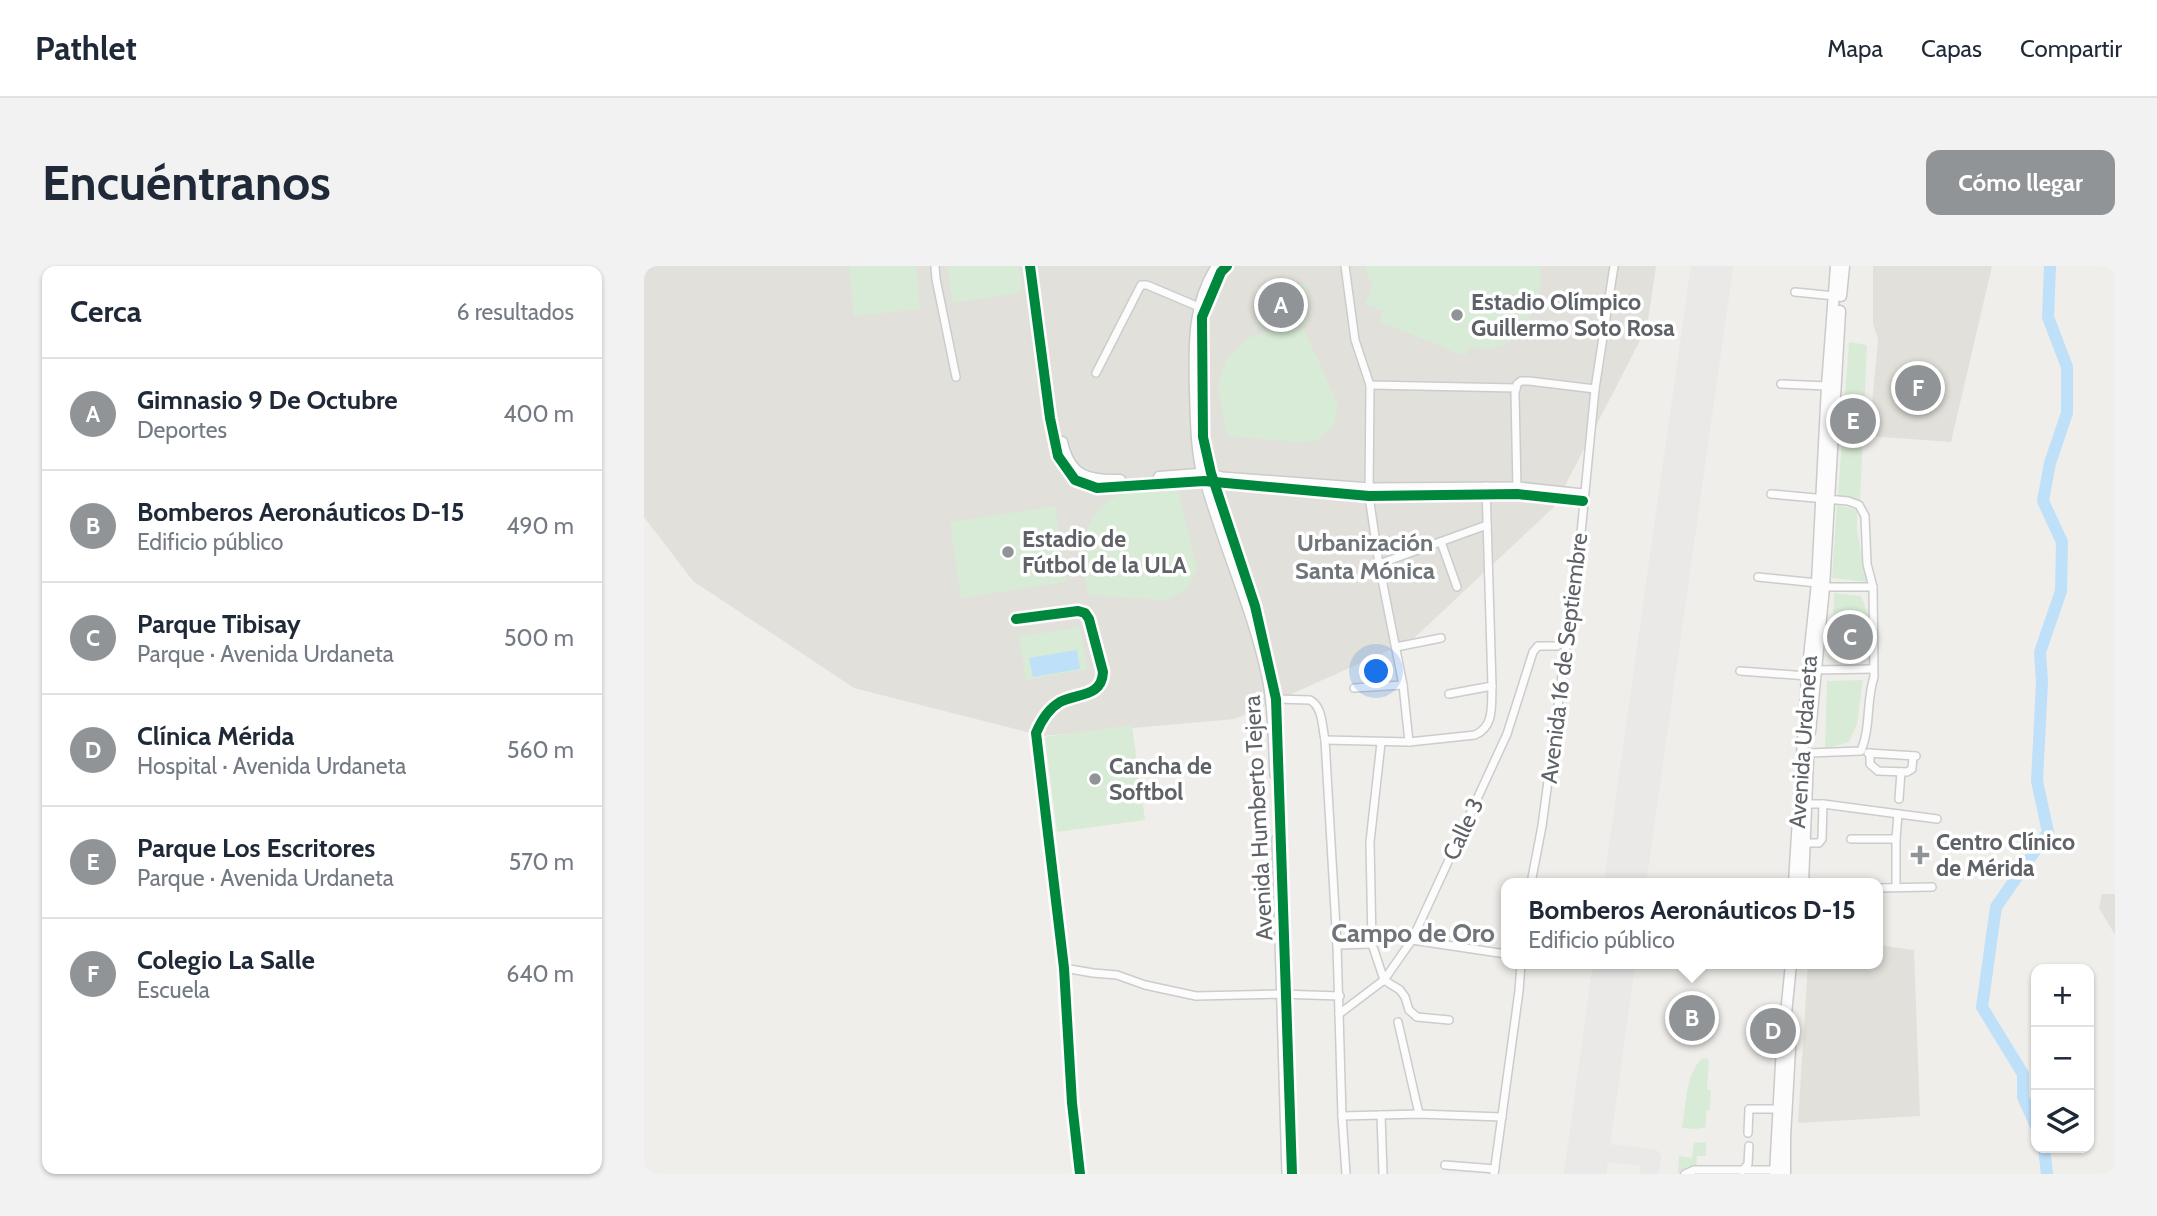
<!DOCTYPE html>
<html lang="es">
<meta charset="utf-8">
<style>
:root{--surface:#fff;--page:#f2f2f3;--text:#1f2937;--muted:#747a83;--line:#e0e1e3;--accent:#919496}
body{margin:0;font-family:Cabin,sans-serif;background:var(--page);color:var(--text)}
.controls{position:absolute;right:21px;bottom:21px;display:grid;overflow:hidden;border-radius:14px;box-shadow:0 2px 5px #0004}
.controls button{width:63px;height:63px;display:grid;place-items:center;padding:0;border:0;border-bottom:2px solid var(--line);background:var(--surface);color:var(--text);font:35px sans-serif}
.you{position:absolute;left:733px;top:406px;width:24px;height:24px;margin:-18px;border:5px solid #fff;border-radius:50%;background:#1a73e8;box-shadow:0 0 0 10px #1a73e833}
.badge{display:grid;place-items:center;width:46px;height:46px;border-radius:50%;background:var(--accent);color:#fff;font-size:23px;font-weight:700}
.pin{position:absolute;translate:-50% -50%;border:4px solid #fff;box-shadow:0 2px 7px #0006}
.popup{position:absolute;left:857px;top:612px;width:382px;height:91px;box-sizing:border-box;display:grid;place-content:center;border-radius:14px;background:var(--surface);filter:drop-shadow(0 2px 5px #0005);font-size:23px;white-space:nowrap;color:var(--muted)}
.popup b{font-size:26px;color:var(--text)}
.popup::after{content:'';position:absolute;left:50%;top:100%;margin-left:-14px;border:14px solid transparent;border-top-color:var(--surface)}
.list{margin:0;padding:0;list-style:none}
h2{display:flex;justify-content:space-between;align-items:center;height:91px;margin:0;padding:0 28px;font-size:30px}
h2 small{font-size:23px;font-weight:400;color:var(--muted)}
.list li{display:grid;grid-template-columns:46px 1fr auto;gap:21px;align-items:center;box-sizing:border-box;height:112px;padding:0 28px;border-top:2px solid var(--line)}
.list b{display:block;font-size:26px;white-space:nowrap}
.list p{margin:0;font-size:23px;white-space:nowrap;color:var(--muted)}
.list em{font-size:23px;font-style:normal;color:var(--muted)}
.icon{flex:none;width:38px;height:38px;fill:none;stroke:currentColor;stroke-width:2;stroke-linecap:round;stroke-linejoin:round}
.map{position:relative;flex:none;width:1471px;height:908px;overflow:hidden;border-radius:14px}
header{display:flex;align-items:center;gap:42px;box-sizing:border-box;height:98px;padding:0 35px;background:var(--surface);border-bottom:2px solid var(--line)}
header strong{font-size:33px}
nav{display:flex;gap:38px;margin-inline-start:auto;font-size:24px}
.intro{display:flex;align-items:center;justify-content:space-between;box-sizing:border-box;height:168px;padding:0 42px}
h1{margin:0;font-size:49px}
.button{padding:18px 32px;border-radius:14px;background:var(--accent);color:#fff;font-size:24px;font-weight:700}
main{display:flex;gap:42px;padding:0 42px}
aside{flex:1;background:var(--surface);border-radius:14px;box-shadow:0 2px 5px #0004}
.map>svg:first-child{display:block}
</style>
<header>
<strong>Pathlet</strong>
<nav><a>Mapa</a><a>Capas</a><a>Compartir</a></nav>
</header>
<div class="intro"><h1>Encuéntranos</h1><a class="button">Cómo llegar</a></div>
<main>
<aside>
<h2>Cerca<small>6 resultados</small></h2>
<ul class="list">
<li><span class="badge">A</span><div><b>Gimnasio 9 De Octubre</b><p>Deportes</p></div><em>400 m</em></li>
<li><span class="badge">B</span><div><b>Bomberos Aeronáuticos D-15</b><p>Edificio público</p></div><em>490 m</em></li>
<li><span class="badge">C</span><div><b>Parque Tibisay</b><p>Parque · Avenida Urdaneta</p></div><em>500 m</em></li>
<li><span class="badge">D</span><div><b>Clínica Mérida</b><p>Hospital · Avenida Urdaneta</p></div><em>560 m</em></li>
<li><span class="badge">E</span><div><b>Parque Los Escritores</b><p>Parque · Avenida Urdaneta</p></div><em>570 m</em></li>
<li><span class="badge">F</span><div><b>Colegio La Salle</b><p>Escuela</p></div><em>640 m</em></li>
</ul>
</aside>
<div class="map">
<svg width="1471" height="908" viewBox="0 0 1471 908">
<rect width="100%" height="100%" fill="#efeeea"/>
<g fill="#e2e0da">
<path d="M0,0H1012L1003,61L910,241L768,374L591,453L398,470L210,422L49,315L0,251Z"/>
<path d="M1229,0H1348L1307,176L1225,170L1234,74L1229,57Z"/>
<path d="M1458,628H1471V669L1455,642Z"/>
<path d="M1234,679L1270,684L1276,850L1154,857L1164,698H1234Z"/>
</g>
<g fill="#d8ebd6">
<path d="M205,0H272L276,43L210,50Z"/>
<path d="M304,0H375L378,26L309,37Z"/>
<path d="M721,0H896C901,33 880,81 842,83C836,83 831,81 825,80L821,90L735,55L739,45L721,38L729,19L724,12Z"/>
<path d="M663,18V58L612,61L611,21Z"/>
<path d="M659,61L694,139L690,159L673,174L655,176L583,170L574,119L582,94L602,73L629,63Z"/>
<path d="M1205,76L1223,79L1216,235L1206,231L1194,230Z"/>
<path d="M534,222L553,304L542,324L521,334L445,329C435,296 435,251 469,232C486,222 514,223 534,222Z"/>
<path d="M1193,239L1213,244V265L1223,316L1188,312Z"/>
<path d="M411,240L422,316L317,332L306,256Z"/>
<path d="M1190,327L1217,330L1225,351L1221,393L1188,391Z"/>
<path d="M436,361L443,403L382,414L375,371Z"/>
<path d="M1219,414L1213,458L1205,476L1181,483L1183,415Z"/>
<path d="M488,459L501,554L413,566L401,471Z"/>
<path d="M1062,792L1065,795L1063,823L1067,824L1066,844L1062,845V861L1052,863L1038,862C1042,840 1041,811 1057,793Z"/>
<path d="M1062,876V890H1053L1052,903L1040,904L1034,908L1035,890L1048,892L1050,877Z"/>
</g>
<path fill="#bfe0f9" d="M433,384L436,403L389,411L385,392Z"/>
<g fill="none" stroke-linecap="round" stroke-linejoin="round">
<g stroke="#bfe0f9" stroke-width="12">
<path d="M1392,860L1379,831V808L1338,741L1352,641L1404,566L1393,515L1398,416L1396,386L1417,325L1418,276L1399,235L1406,197L1423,147V101L1404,51L1406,0"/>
<path d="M1400,882L1403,908"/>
</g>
<path stroke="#eae9e7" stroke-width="18" d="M944,885L1008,892L1005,908"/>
<g stroke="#eae9e7" stroke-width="42">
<path d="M981,617L1068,0"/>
<path d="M941,908L970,698"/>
</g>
<g stroke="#cbcccc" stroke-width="10">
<g id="street">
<path d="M291,0L292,13L312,111"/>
<path d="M701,0L711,74L726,119L725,230L735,298L759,419L765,476"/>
<path d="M1151,26L1191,30"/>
<path d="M452,107L497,19H503L555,41"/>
<path d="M1137,118L1183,120"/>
<path d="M726,119L872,122"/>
<path d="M567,207L578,210L726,221L874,220L939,227"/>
<path d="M560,215C578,281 608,344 622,411C629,443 628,477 630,509"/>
<path d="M873,223L871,127L873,118L877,115H885L951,123"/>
<path d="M1127,228L1204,235L1215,239L1221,250L1223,298L1229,321L1230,411C1222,435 1227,461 1217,485L1165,487"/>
<path d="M797,276L813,321"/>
<path d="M735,298L843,259"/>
<path d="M1114,311L1173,317"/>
<path d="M1180,321H1229"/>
<path d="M372,353L434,345L441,347L445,353L459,406C458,431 434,427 416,436C404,443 397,455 392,467L420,702L428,837L436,908"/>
<path d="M752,381L797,372"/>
<path d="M1171,404L1229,403"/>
<path d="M1096,405L1163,410"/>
<path d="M710,422L759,419"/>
<path d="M805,428L848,420"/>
<path d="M632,433L666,434C679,441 678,461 681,474L693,679L698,850L702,908"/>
<path d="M681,474L765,476L831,469C851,460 847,439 848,420L842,220"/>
<path d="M737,477L726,576L728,678L740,714L756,724L761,731L765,744L773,751L805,754"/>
<path d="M1224,487L1272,490"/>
<path d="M1226,487V498L1234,505L1263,506L1268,503L1269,490"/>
<path d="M1255,533L1257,506"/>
<path d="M1162,538H1179L1293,553"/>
<path d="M632,573L642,908"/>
<path d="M1207,573H1252"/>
<path d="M1160,577H1175L1178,573L1179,538"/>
<path d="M887,617L898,560L937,267L951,123L970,0"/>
<path d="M1252,620V573L1254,548"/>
<path d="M1234,622L1288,621"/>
<path d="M768,674L862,688"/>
<path d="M693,679L728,678"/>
<path d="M420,702L449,707L473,709L501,719L552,730L636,728L696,730"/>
<path d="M695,748L740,714L768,674L863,468L889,386L894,380H913L922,374"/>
<path d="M754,756L775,848"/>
<path d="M737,849L739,908"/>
<path d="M698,850L775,848L858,851"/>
<path d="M1104,867L1105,843H1134"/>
<path d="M801,899L851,903"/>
<path d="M1098,905L1104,898L1105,880"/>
<path d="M648,908L632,433L611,340L570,215L725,230L873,228L939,235"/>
<path d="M850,908L875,725L877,698"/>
<path d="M1041,908L1050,904H1134"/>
</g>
</g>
<g stroke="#cacacb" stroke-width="13">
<g id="secondary">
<path d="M386,0L406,152L414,190L427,210L431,214L453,222L547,215H570L559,171L558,51L577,6L583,0"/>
<path d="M1197,30L1200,0"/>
<path d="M418,176C426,211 444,215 476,214"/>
<path d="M515,211L567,207"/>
<path d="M559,211C552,183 552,155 551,126C550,81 548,39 573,0"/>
<path d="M1166,466L1180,321L1196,45"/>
<path d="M1150,617L1163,410L1173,317L1183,120L1192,0"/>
<path d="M1159,617L1164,492"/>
<path d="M1131,908L1137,798L1147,698"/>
<path d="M1141,908V871L1147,765"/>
</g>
</g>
<use href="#street" stroke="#fdfcfc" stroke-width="7"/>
<use href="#secondary" stroke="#fdfcfc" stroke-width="10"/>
<g stroke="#fff" stroke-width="15">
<g id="cycleway">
<path d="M386,0L406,152L414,190L431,214L453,222L560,215L725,230L873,228L939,235"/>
<path d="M583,0L577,6L558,51L559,171L567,207L611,340L632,433L648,908"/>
<path d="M372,353L434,345L441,347L445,353L459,406C458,431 434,427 416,436C404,443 397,455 392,467L420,702L428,837L436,908"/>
</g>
</g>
<use href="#cycleway" stroke="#00873e" stroke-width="10"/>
</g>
<g fill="#919496" stroke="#fff" stroke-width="2.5">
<circle cx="813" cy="49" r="7"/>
<circle cx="364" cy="286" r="7"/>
<circle cx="451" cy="513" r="7"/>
<path d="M1272.5 578.5h7v7h7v7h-7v7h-7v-7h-7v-7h7z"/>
</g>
<g text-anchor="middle" stroke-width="7" stroke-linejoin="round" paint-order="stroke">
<g font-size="23" font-weight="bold" fill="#5f6368" stroke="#fff" text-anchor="start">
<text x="827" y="44">Estadio Olímpico<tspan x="827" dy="26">Guillermo Soto Rosa</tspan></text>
<text x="378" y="281">Estadio de<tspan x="378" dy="26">Fútbol de la ULA</tspan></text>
<text x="465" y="508">Cancha de<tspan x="465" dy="26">Softbol</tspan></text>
<text x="1292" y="584">Centro Clínico<tspan x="1292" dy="26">de Mérida</tspan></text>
</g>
<g font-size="23" fill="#5f6368" stroke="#fff">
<text transform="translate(920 392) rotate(-83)" y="8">Avenida 16 de Septiembre</text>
<text transform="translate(1159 476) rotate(-86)" y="8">Avenida Urdaneta</text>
<text transform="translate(614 552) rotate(-93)" y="8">Avenida Humberto Tejera</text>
<text transform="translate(819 563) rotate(-65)" y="8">Calle 3</text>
</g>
<g font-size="24" font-weight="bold" fill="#70757a" stroke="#fff">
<text x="721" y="285">Urbanización<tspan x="721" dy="28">Santa Mónica</tspan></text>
</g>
<g font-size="26" font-weight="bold" fill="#70757a" stroke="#fff">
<text x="769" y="676">Campo de Oro</text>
</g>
</g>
</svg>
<div class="controls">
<button>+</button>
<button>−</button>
<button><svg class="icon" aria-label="layers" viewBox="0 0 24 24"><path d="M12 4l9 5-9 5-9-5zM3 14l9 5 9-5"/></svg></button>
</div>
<div class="you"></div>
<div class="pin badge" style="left:637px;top:39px">A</div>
<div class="pin badge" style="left:1048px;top:752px">B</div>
<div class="popup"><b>Bomberos Aeronáuticos D-15</b>Edificio público</div>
<div class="pin badge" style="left:1206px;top:371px">C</div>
<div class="pin badge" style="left:1129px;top:765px">D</div>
<div class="pin badge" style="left:1209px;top:155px">E</div>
<div class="pin badge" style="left:1274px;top:122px">F</div>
</div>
</main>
